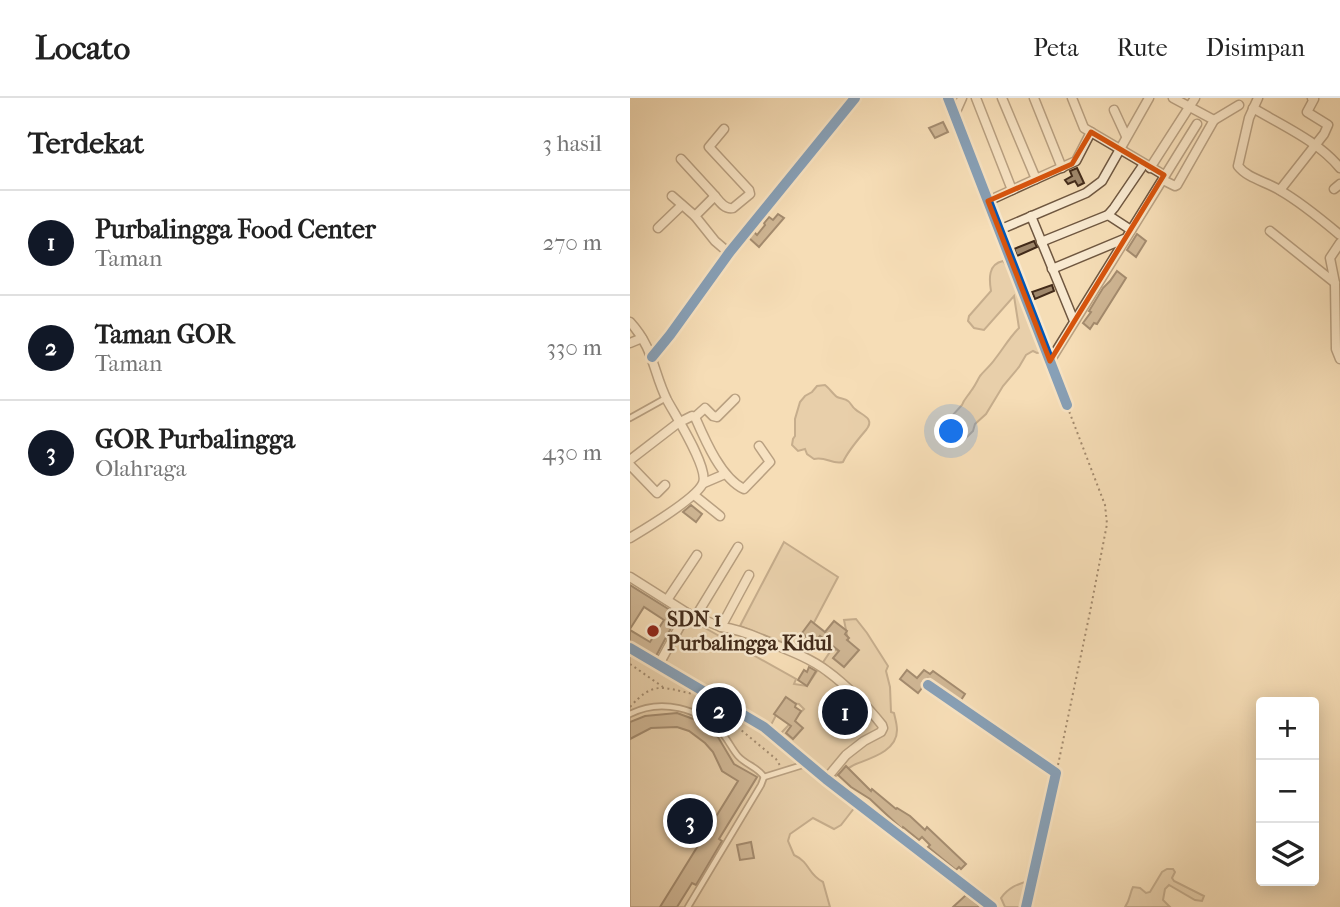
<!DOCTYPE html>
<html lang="id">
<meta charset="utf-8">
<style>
:root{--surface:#fff;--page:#f6f6f6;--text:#222;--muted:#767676;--line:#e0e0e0;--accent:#111827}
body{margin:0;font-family:"IM FELL French Canon",serif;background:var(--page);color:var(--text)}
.controls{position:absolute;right:21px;bottom:21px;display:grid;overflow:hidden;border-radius:7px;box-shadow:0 4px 18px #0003}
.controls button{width:63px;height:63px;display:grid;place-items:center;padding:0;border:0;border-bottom:2px solid var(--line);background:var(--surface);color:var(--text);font:35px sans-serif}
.you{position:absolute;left:322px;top:334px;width:24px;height:24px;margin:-18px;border:5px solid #fff;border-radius:50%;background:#1a73e8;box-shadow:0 0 0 10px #1a73e833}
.badge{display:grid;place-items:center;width:46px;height:46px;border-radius:50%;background:var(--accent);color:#fff;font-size:23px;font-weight:700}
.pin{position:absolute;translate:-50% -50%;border:4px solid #fff;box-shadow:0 2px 7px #0006}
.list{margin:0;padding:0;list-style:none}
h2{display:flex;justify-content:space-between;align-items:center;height:91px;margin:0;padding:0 28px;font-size:30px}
h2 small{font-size:23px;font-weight:400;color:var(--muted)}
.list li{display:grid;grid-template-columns:46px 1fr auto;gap:21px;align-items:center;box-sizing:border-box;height:105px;padding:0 28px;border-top:2px solid var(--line)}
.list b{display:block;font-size:26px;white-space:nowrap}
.list p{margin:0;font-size:23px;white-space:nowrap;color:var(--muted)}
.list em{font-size:23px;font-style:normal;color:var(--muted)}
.icon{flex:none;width:38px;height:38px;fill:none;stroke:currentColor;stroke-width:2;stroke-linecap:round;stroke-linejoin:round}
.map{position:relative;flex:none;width:710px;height:809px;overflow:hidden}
header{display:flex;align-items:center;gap:42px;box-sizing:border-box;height:98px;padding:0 35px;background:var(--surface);border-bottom:2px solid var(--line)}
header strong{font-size:33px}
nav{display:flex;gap:38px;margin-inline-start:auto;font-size:24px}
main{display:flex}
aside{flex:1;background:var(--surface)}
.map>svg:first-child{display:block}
</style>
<header>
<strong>Locato</strong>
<nav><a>Peta</a><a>Rute</a><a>Disimpan</a></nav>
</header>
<main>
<aside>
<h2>Terdekat<small>3 hasil</small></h2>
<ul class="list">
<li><span class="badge">1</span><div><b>Purbalingga Food Center</b><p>Taman</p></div><em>270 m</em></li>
<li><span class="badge">2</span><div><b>Taman GOR</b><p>Taman</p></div><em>330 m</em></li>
<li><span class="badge">3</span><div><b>GOR Purbalingga</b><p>Olahraga</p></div><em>430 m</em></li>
</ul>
</aside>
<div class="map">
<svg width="710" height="809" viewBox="0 0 710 809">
<rect width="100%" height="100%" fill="#f5ddb6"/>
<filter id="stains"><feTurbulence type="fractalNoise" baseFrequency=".00286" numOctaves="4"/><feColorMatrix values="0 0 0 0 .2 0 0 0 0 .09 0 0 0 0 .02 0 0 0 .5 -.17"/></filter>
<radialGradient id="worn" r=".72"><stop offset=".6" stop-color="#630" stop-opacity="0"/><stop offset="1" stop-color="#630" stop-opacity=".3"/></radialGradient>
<g fill="#d7bf9b" stroke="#8c745a" stroke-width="2">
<path d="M373,163L380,172L413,254L407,255L403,253L396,257L389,269L373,288L356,316L345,326L343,333L334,342C325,341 320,339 314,332L321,319L332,307C334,301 338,298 341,293C345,288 347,283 350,278C355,272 361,267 365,261C373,251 379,240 389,230L384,198L354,232L344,230L338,223L339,218L361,193C359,181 358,166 373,163Z"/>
<path d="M195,287C199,290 203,296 207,299C211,301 215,300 218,303C221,305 222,309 225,311C231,317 246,320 236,332C230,339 217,355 213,364C202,367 196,358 184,361L177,356L175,351L168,353L162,347L163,341L165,338V321L170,304L175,298L182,294L187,288Z"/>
<path d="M154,444L208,479L170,551L110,528Z"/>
<path d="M59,521L166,581L164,586L177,588L202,551L212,554L219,547L214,522L226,521L237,535L258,568L256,573L260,589L261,614L264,615C265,620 267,626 267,632C267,653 241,660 226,666C219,669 213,674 206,678L204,677L200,671L199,675L151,639L152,634L174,611L169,606L161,605L155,600L141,627L33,568Z"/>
<path d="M0,553L124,625L166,659L167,664L225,709L211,727L204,731L183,720L160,736L158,743L164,757C181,765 177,776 193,784L200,809H0Z"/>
<path d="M537,771H543L545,774L542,780L544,783L574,798L572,803L565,802L539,787L535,791L533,802L540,809H495C501,800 499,797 503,789L510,790L516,795L520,794L532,774Z"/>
<path d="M399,783L405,784L400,809H375L371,800C378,790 387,786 399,783Z"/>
</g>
<g fill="#9f876b" stroke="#422a19" stroke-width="2">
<path d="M313,24L318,34L305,40L299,30Z"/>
<path d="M447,70L454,85L448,88L445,83L438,86L435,82L442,78L440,73Z"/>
<path d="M148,116L154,120L129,149L119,140L124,134L127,137L135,127L134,125L139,119L143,122Z"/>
<path d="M507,136L516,143L506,159L497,152Z"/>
<path d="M404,143L407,149L387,158L384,151Z"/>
<path d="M487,173L496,180L467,226L464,225L460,231L453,225L461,214L459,213L473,190L480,183Z"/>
<path d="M422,187L424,193L405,201L402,194Z"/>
<path d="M61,407L72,416L66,424L53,414Z"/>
<path d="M0,487L48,517L26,558L0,543V532L20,544L34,522L14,509L0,531Z"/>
<path d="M181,523L195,534L204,523L217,533L215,536L219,540L217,542L229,552L214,569L203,560L209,553L190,538L184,545L172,535Z"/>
<path d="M179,569L186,573L177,588L168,582L174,572L177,574Z"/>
<path d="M277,572L287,580L294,572L300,576L303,573L335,596L331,602L298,580L292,584V590L288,595L270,581Z"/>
<path d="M156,599L166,606L165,609L171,613L165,623L173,630L163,641L156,635L161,628L144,616Z"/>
<path d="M47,615L66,622L80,631L88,639L104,666L127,679L89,741L92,743L66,787L62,785L47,809H30L108,683L92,673L83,654L75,645L59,633L47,629L21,630L0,641V624L15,618Z"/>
<path d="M216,668L241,693L242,691L266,711L267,710L280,718L295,732L297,729L336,766L331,771L329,769L326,772L298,749L300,747L292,739L289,742L273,729L272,731L240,701L221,689L208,677Z"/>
<path d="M121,744L124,760L110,762L107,747Z"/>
<path d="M336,797L351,809H323Z"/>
</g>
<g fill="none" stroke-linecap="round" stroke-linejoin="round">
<g stroke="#6f5740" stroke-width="8">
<g id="lane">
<path d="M0,320L36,300"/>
<path d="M0,616C31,600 69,610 92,635C98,642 102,651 108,658C116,667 128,669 134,679"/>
<path d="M134,679L176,666"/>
<path d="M58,809L131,687L134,679"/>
</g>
</g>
<g stroke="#6f5740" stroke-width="11">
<g id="street">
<path d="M318,0L437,307"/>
<path d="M346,0L382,92"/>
<path d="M404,0L432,70"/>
<path d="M442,0L454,30L534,77"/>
<path d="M628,0L619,20L608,68C618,81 638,84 651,93C672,105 692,122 710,137"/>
<path d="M623,10C653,28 688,43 710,70"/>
<path d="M484,12L496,38"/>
<path d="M324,18L332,0"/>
<path d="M584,22L609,7"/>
<path d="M94,31L79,49L119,92L120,96L103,110C95,112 89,103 85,98L65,118L85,143L99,155"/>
<path d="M51,61L85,98"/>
<path d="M520,70L565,0"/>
<path d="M406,81L446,63L461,34"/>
<path d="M533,82L545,88L547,87L584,22L543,0"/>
<path d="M704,91L710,86"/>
<path d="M650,92L694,36L698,27L677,14L684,1L682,0"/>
<path d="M42,98L65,118"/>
<path d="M358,103L406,81L372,0"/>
<path d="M478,117L501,132"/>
<path d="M401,118L444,223"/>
<path d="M28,130L52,107"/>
<path d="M369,132L456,95L472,83L519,0"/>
<path d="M640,133L705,185"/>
<path d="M411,144L478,117L484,110L514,66"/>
<path d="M710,145L700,160L705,185L706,251L710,261"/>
<path d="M422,171L494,141"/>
<path d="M0,224C24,250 23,274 37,302C45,317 79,370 73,385C67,400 15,431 0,440"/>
<path d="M0,245L12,240"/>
<path d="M22,259L40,237L99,155L225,0"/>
<path d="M420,263L567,26"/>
<path d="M65,319L75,310L83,318L87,319L105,301"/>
<path d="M0,362L48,325L62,318L65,319C75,342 91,380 114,391L140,364L129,348"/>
<path d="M0,367L27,395L35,387"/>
<path d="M74,385L95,376"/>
<path d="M64,397L90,418"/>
<path d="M0,479L57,515L28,568"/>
<path d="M37,502L67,457"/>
<path d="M57,515L91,529L119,477"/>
<path d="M66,518L108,449"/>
<path d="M91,529C108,531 123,537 138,544C158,552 180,560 197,573C215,586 238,609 252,627L253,630L251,634L234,643L216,657L196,681"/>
<path d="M0,550L134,629L196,681L362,809"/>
<path d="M298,587L426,675L396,809"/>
</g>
</g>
<g stroke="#422a19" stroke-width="2" stroke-dasharray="2 3.5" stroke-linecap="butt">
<path d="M0,566L33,589"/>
<path d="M82,608L146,661L151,669"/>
<path d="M0,609C23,583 32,589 63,596"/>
<path d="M428,667L460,514L477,426L475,407L439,313"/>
</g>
<use href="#lane" stroke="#f8e9d0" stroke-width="4.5"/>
<use href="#street" stroke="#f8e9d0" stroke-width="8"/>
<g stroke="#f8e9d0" stroke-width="15">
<g id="cycleway">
<path d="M318,0L437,307"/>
<path d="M22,259L40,237L99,155L225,0"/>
<path d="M0,550L134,629L196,681L362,809"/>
<path d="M298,587L426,675L396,809"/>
</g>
</g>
<use href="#cycleway" stroke="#0057b8" stroke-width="10"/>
</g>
<path d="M0 0H710V809H0ZM461,34L534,77L420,263L358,103L442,66Z" fill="#f5ddb6" fill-opacity=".55" fill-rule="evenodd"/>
<path fill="none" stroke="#d7540d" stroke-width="5" stroke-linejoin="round" d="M461,34L534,77L420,263L358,103L442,66Z"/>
<circle fill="#8f2418" stroke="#f8e9d0" stroke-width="2.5" cx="23" cy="533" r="7"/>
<g text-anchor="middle" stroke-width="5" stroke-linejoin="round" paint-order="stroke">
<g font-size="21" font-weight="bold" fill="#422a19" stroke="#f8e9d0" text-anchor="start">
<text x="37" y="528">SDN 1<tspan x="37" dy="24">Purbalingga Kidul</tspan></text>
</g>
</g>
<rect width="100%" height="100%" filter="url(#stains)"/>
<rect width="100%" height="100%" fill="url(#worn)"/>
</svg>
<div class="controls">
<button>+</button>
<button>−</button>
<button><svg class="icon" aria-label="layers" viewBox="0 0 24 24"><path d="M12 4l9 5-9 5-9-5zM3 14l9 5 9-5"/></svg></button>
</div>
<div class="you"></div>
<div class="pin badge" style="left:215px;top:614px">1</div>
<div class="pin badge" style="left:89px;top:612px">2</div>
<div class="pin badge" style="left:60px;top:723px">3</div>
</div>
</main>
